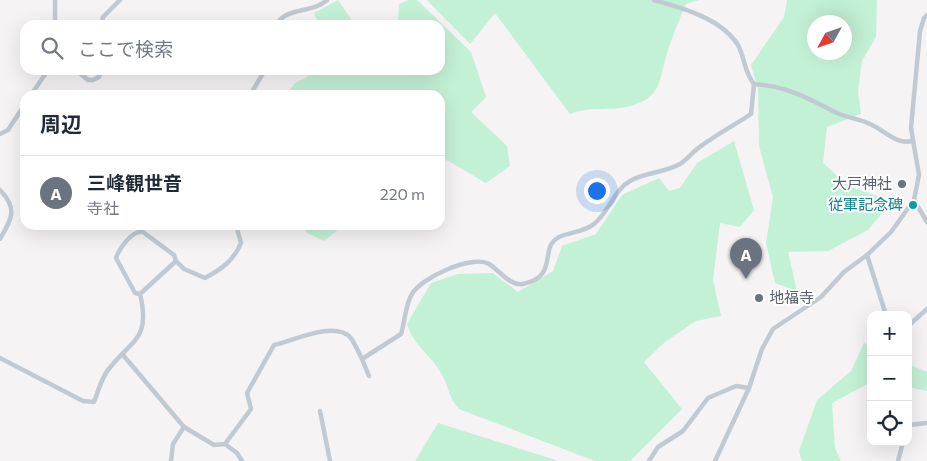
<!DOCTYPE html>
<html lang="ja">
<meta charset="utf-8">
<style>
:root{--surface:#fff;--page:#f6f6f7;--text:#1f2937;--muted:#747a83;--line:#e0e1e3;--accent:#1a73e8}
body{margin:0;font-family:Commissioner,"Noto Sans JP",sans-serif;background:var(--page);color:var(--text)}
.controls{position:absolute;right:15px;bottom:15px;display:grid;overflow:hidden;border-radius:10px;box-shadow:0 5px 20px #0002}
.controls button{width:45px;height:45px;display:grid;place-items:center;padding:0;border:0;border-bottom:1px solid var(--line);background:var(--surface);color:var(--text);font:25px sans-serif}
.compass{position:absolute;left:807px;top:15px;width:45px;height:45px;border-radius:50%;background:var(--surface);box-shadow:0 5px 20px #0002;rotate:230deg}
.you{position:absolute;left:596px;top:190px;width:18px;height:18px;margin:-12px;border:4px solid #fff;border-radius:50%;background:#1a73e8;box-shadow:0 0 0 8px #1a73e833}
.badge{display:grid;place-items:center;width:32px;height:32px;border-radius:50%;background:var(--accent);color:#fff;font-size:16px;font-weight:700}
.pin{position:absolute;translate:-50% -41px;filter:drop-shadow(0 1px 2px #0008)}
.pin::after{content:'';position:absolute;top:26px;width:18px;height:15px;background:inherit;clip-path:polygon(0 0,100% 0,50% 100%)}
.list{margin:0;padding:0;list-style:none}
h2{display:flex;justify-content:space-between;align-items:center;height:65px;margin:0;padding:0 20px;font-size:21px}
h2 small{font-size:16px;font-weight:400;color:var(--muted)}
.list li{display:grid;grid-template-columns:32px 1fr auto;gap:15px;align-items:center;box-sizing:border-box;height:75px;padding:0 20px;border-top:1px solid var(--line)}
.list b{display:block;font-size:19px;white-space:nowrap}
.list p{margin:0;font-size:16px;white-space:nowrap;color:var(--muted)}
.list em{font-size:16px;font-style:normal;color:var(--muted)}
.icon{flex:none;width:28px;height:28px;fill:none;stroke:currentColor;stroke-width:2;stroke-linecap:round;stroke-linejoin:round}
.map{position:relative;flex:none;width:927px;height:461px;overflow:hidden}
.search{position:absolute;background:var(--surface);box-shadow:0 5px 20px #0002;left:20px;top:20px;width:425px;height:55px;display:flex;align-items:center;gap:12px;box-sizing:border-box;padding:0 18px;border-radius:15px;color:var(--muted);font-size:19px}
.panel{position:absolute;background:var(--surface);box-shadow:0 5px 20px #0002;left:20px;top:90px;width:425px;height:140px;border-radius:15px}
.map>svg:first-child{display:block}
</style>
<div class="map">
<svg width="927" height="461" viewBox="0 0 927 461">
<rect width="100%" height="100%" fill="#f5f3f3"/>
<g fill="#c3f1d5" fill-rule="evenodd">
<path d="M338,0L355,25H319L314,13Z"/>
<path d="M408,0H417L471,52L486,97L471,112L507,146L510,166L486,183L447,160L440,164V95H286L295,83L320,70H440V25H398L399,4Z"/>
<path d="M427,0H699L686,4C680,18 674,32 669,47C658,78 665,98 627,107C607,111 591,106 570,114L495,13L470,44Z"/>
<path d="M787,0H877L876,37L862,61L858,91L861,114L827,127L823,163L848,186L892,201L868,230L828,251L788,252L797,291L775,283L766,243L773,197L759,146L758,90L751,65L784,17ZM814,22H844V52H814Z"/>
<path d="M734,141L754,210L740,227L720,223L713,280L721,316L696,321L665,342L644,362L682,409L630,461H595L459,409C448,397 449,386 441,373C431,355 413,345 407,324L431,283L458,274L493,273L518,292L553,271L562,246L596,234L622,195L659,178L669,191L680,188L697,163Z"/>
<path d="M302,225H344L324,241L307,233Z"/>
<path d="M864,343L871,346V382L832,403L835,448L841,461H802L799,451L817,400L851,371Z"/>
<path d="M908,364L927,372V391L908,387Z"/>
<path d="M438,423L559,461H415Z"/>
</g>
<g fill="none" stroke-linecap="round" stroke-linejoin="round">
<g stroke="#c1cad2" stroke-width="4.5">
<path d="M654,0C682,8 721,18 738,45C745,58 744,72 754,84C787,86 810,99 837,113C848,118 860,119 870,124C884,130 896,145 912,141"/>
<path d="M55,25V0"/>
<path d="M101,25L103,17L120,0"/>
<path d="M276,25C287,6 312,14 327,0"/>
<path d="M76,70L88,80H93L99,77L102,70"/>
<path d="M31,95L48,70"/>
<path d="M250,95L265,70"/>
<path d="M0,134L8,130L25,104"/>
<path d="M0,190C18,209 12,218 0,239"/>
<path d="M914,200L927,222"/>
<path d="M867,255L886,315"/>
<path d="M140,294L135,293L116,258C119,249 132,230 143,232L174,255L176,261"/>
<path d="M908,326L927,309"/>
<path d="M123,355L184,427L214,445L225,444L237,453L242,461"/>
<path d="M0,358L83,401L94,402C98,392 101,379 108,370C132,339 151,340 140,294L176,261L184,269L205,278C222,269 234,260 241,243L236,225"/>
<path d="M362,359L369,376"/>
<path d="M320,411L330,461"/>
<path d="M908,425L927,423"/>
<path d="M225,444L251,409L247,393L274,345C293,341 335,320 351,338C355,344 359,353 362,359L401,334C405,322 405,305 412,294C421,278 472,254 489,264C499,270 511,287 523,284C560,276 538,248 559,237C569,232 585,232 594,224C609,212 614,190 630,181C645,172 664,173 680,164C686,160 691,154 697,149C714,136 733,126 751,114L754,84"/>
<path d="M171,461L173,444L184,427"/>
<path d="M649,461L658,447L683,431L708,398L736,386L749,388"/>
<path d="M715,461L749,388L762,349L773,329L821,297L844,272L867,255L891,232L914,200L919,175L911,128L920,31L924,18L927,15"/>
<path d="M898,461L903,442"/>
</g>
</g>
<g fill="#6b7280" stroke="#fff" stroke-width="2">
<circle cx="902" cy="184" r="5"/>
<circle cx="759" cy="298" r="5"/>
</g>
<circle fill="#0f9aa8" stroke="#fff" stroke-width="2" cx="913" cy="205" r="5"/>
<g text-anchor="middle" stroke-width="4" stroke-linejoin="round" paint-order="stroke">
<g font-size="15" fill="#5b616d" stroke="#fff" text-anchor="end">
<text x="892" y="189">大戸神社</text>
<text x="769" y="303" text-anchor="start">地福寺</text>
</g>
<g font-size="15" fill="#0d838f" stroke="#fff" text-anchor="end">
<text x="903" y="210">従軍記念碑</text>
</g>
</g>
</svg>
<div class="controls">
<button>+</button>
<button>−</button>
<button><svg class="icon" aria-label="locate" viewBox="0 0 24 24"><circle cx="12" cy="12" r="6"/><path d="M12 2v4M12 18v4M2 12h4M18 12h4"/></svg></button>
</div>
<svg class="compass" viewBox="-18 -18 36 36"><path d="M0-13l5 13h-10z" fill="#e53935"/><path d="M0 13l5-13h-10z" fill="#747a83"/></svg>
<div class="you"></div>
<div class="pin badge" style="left:746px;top:279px;background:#6b7280">A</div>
<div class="search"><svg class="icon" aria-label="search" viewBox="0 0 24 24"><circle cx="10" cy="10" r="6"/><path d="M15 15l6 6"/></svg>ここで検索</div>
<section class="panel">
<h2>周辺<small></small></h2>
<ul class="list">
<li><span class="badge" style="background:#6b7280">A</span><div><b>三峰観世音</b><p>寺社</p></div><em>220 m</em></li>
</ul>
</section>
</div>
